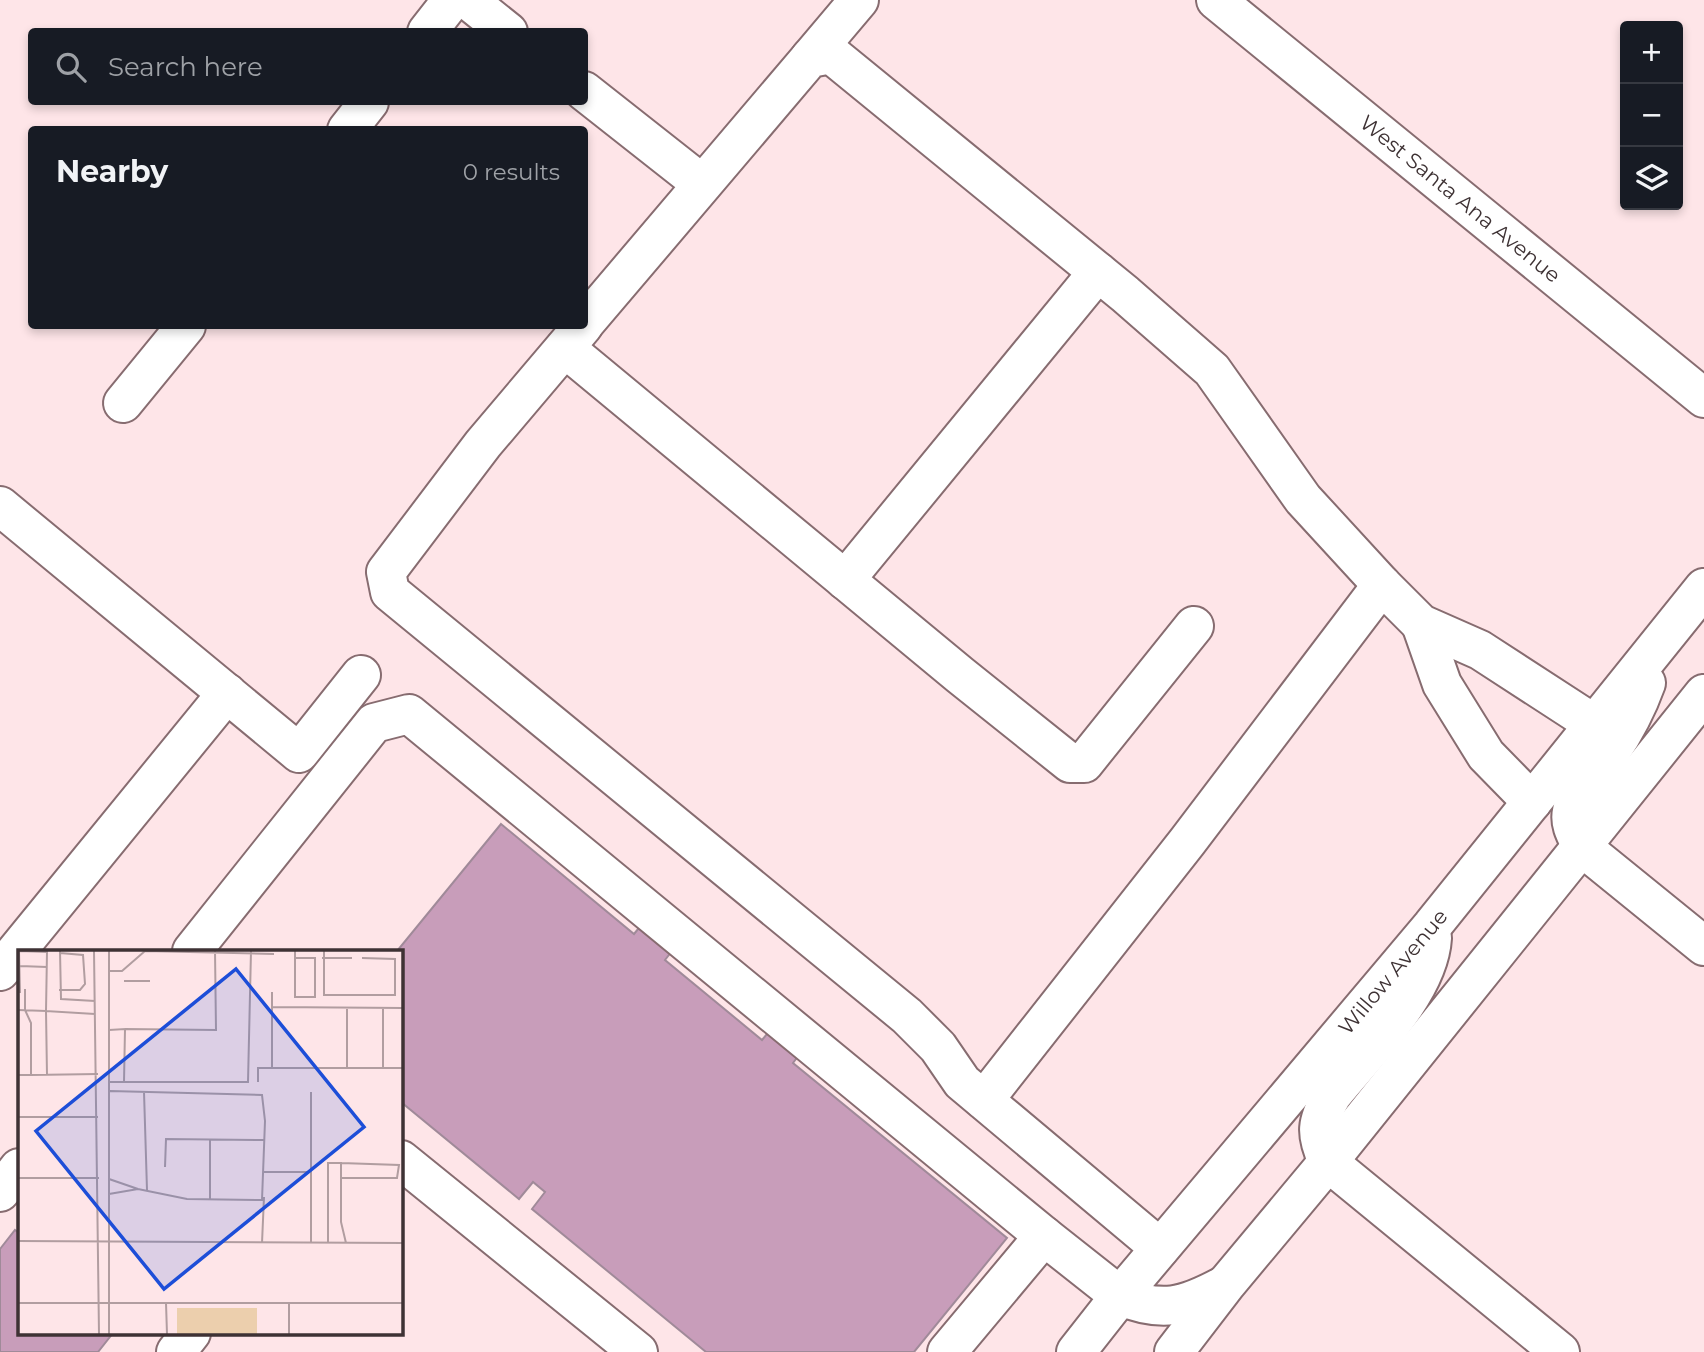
<!DOCTYPE html>
<meta charset="utf-8">
<style>
:root{--surface:#171b24;--page:#20242c;--text:#f1f3f6;--muted:#9ea1a6;--line:#363941}
body{margin:0;font-family:Montserrat,sans-serif;background:var(--page);color:var(--text)}
.controls{position:absolute;right:21px;top:21px;display:grid;overflow:hidden;border-radius:7px;box-shadow:0 4px 10px #0003}
.controls button{width:63px;height:63px;display:grid;place-items:center;padding:0;border:0;border-bottom:2px solid var(--line);background:var(--surface);color:var(--text);font:35px sans-serif}
.list{margin:0;padding:0;list-style:none}
h2{display:flex;justify-content:space-between;align-items:center;height:91px;margin:0;padding:0 28px;font-size:30px}
h2 small{font-size:23px;font-weight:400;color:var(--muted)}
.icon{flex:none;width:38px;height:38px;fill:none;stroke:currentColor;stroke-width:2;stroke-linecap:round;stroke-linejoin:round}
.map{position:relative;flex:none;width:1704px;height:1352px;overflow:hidden}
.search{position:absolute;background:var(--surface);box-shadow:0 4px 10px #0003;left:28px;top:28px;width:560px;height:77px;display:flex;align-items:center;gap:18px;box-sizing:border-box;padding:0 24px;border-radius:7px;color:var(--muted);font-size:26px}
.panel{position:absolute;background:var(--surface);box-shadow:0 4px 10px #0003;left:28px;top:126px;width:560px;height:203px;border-radius:7px}
.map>svg:first-child{display:block}
</style>
<div class="map">
<svg width="1704" height="1352" viewBox="0 0 1704 1352">
<rect width="100%" height="100%" fill="#fee5e8"/>
<g fill="#c89dba" stroke="#a08a99" stroke-width="2">
<path d="M501,824L634,934L648,917L679,942L665,960L762,1040L776,1023L805,1047L793,1063L1007,1238L914,1352H706L532,1209L545,1192L533,1182L519,1199L401,1102V951H397Z"/>
<path d="M15,1230L19,1233V1333H113L98,1352H0V1249Z"/>
</g>
<g fill="none" stroke-linecap="round" stroke-linejoin="round">
<g stroke="#876c70" stroke-width="42">
<g id="minor">
<path d="M468,0L508,32"/>
<path id="s1" d="M1216,0L1704,398"/>
<path d="M427,32L452,0"/>
<path d="M810,58L859,0"/>
<path d="M584,91L702,184"/>
<path d="M347,130L369,102"/>
<path d="M584,324L810,58L831,54L1125,294L1212,370L1303,499L1382,585L1421,624L1480,650L1594,724"/>
<path d="M583,326L483,444L386,572L390,592L907,1016L938,1047L962,1082L1160,1248"/>
<path d="M565,348L960,675L1070,763H1084L1194,626"/>
<path d="M123,403L186,326"/>
<path d="M0,506L299,753L361,675"/>
<path d="M845,580L1098,272"/>
<path d="M1421,624L1442,684L1486,755L1532,802"/>
<path d="M1582,847L1704,946"/>
<path d="M192,951L374,723L409,714L1044,1236"/>
<path d="M0,971L227,693"/>
<path d="M984,1100L1187,842L1382,585"/>
<path d="M401,1160L638,1352"/>
<path d="M1328,1162L1560,1352"/>
<path d="M0,1192L19,1168"/>
<path d="M176,1352L191,1333"/>
<path d="M947,1352L1044,1236L1120,1296"/>
</g>
</g>
<g stroke="#876c70" stroke-width="42">
<g id="major">
<path d="M1582,847C1576,835 1569,824 1572,811C1576,792 1594,776 1605,760C1622,736 1636,711 1646,683"/>
<path d="M1328,1162C1315,1134 1316,1122 1332,1095C1365,1054 1429,992 1432,938"/>
<path d="M1120,1296C1162,1313 1184,1307 1223,1286"/>
<path id="s2" d="M1076,1352L1120,1296L1432,926L1704,588"/>
<path d="M1174,1352L1227,1283L1328,1162L1704,694"/>
</g>
</g>
<use href="#minor" stroke="#fff" stroke-width="38"/>
<use href="#major" stroke="#fff" stroke-width="38"/>
</g>
<g text-anchor="middle" stroke-width="6" stroke-linejoin="round" paint-order="stroke">
<g font-size="21" fill="#3e3234" stroke="#fef7f8">
<text dy="7" stroke="none"><textPath href="#s1" startOffset="315">West Santa Ana Avenue</textPath></text>
<text dy="7" stroke="none"><textPath href="#s2" startOffset="495">Willow Avenue</textPath></text>
</g>
</g>
<g transform="translate(18 950)">
<rect width="385" height="385" fill="#fee5e8"/>
<path d="M159,358H239V384H159Z" fill="#eccfad"/>
<path fill="none" stroke="#b19da0" stroke-width="2" d="M1,1L2,43M42,1L43,49L77,51M76,1L81,384M91,1V384M127,1L256,4M277,1V47H297V8H277M306,1V45H377V9L344,8M304,8H334M2,16L29,17M91,21H104L127,1M106,31H132M41,40H62L67,34L65,5L42,3M254,57L385,58M329,57V118M365,58V118M0,60L28,61L29,2L2,1M107,79L198,80L197,1M91,80L107,79L106,132H92M254,118V42M0,125H13V73L7,60V39M13,125L80,124M29,125L28,61L77,64M106,132H230L233,1M240,132V118H385M126,142L129,240M0,167H80M323,213L381,215L379,228H323M147,217L148,189L247,190M246,222H293M0,228H81M91,229L120,239M91,244L120,239L169,249L244,250L247,171L244,145L92,141M192,249V189M0,291L385,293M244,293L246,247M293,293V142M310,293V213H323V272L328,293M0,353H385M148,353L149,384M271,384V353"/>
<path fill="#1d4ed8" fill-opacity="0.15" stroke="#1d4ed8" stroke-width="3.5" d="M218,19L346,177L146,339L18,181Z"/>
<rect width="385" height="385" fill="none" stroke="#3e3234" stroke-width="3.5"/>
</g>
</svg>
<div class="controls">
<button>+</button>
<button>−</button>
<button><svg class="icon" aria-label="layers" viewBox="0 0 24 24"><path d="M12 4l9 5-9 5-9-5zM3 14l9 5 9-5"/></svg></button>
</div>
<div class="search"><svg class="icon" aria-label="search" viewBox="0 0 24 24"><circle cx="10" cy="10" r="6"/><path d="M15 15l6 6"/></svg>Search here</div>
<section class="panel">
<h2>Nearby<small>0 results</small></h2>
<ul class="list">
</ul>
</section>
</div>
